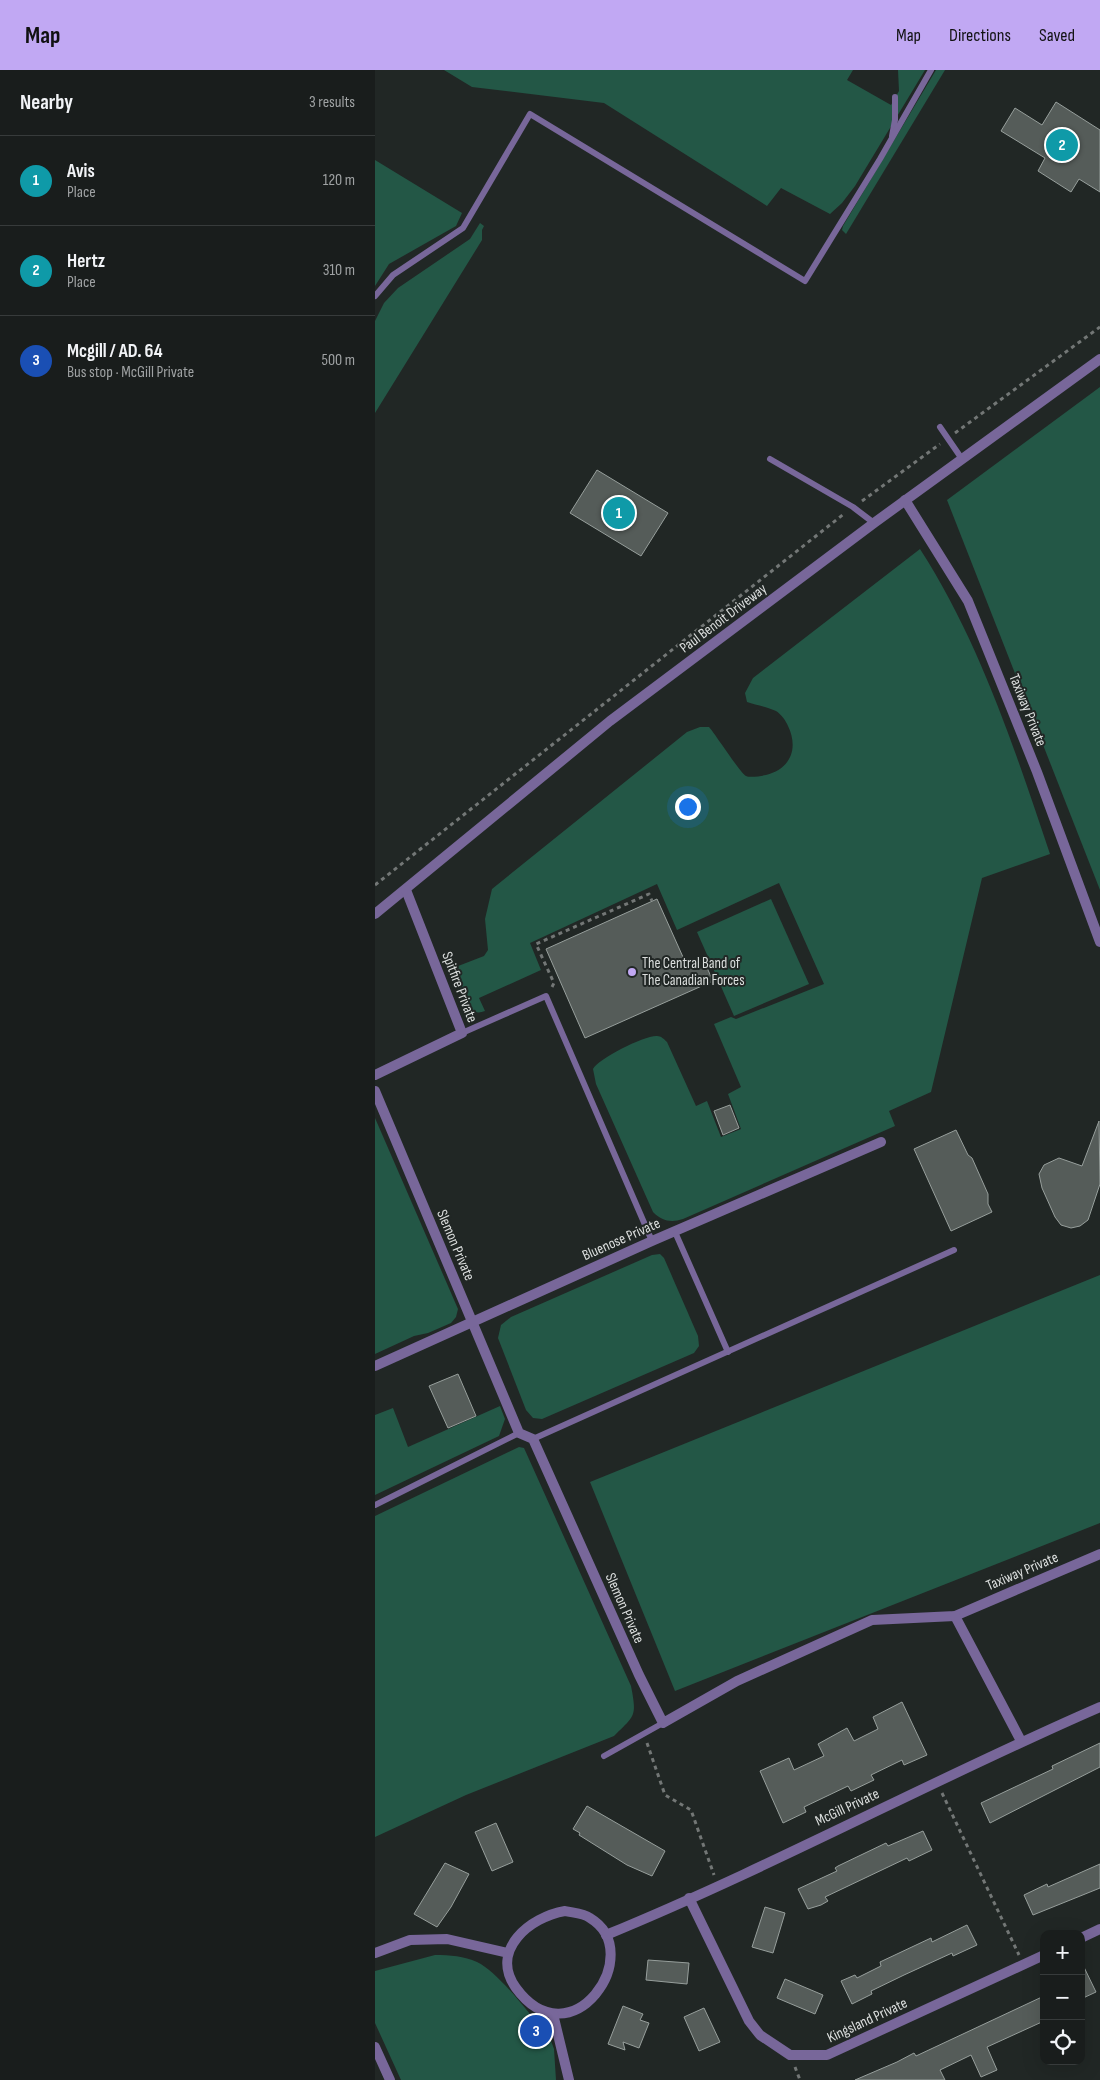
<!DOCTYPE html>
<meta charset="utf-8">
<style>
:root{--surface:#191d1c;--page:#262a29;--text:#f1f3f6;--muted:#9fa2a3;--line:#373b3b;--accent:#c1a8f3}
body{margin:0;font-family:"Sofia Sans Condensed",sans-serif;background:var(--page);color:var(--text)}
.controls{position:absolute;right:15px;bottom:15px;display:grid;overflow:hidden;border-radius:10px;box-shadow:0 5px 20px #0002}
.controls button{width:45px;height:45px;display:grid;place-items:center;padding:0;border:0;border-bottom:1px solid var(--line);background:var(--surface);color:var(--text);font:25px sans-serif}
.you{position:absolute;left:312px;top:736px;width:18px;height:18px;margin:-12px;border:4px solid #fff;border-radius:50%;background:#1a73e8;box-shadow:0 0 0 8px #1a73e833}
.badge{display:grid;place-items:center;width:32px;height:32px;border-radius:50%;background:var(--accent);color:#fff;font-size:16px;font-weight:700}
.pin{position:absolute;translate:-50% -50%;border:2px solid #fff;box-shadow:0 1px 5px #0006}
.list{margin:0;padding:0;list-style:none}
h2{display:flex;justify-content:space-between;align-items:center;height:65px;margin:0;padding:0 20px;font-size:21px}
h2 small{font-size:16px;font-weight:400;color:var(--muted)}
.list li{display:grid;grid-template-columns:32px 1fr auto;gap:15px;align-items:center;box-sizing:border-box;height:90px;padding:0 20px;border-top:1px solid var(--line)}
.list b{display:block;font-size:19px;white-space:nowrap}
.list p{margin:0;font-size:16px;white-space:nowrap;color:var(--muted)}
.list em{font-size:16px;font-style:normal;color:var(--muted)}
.icon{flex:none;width:28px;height:28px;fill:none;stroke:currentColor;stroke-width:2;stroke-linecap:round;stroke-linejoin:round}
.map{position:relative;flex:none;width:725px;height:2010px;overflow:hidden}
header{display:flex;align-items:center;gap:30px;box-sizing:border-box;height:70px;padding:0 25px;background:var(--accent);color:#111}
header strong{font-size:24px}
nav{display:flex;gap:28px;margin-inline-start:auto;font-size:18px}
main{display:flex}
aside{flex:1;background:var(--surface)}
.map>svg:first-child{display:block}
</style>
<header>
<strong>Map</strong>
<nav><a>Map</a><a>Directions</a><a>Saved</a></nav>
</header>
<main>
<aside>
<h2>Nearby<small>3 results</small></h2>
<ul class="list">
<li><span class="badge" style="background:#0f9aa8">1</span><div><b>Avis</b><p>Place</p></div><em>120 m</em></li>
<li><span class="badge" style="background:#0f9aa8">2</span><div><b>Hertz</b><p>Place</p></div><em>310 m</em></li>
<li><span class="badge" style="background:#1a4fb4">3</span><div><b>Mcgill / AD. 64</b><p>Bus stop · McGill Private</p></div><em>500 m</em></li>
</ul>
</aside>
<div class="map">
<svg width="725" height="2010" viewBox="0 0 725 2010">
<rect width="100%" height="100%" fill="#212725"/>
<g fill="#235746">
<path d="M69,0H478L472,10L516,35L524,21L523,0H550L480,116L467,133L455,144L406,118L392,136L229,33L97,17Z"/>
<path d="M561,0H570L471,164L467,160L468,156Z"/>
<path d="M0,90L87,143L81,156L14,194L0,216Z"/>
<path d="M105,153L109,156L107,160V170L0,343V251L9,233L23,218L95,169Z"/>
<path d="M725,317V820L572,430Z"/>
<path d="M545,479C605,572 640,680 675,784L607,808L556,1022L514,1041L520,1056L308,1149C296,1153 287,1151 278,1142L221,1014L218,999C223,989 270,965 282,966C286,966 289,969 292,972L321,1036L332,1031L346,1067L366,1059L353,1024L366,1017L339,954L356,947L361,949L449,914L404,813L302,860L282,814L155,873L166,900L104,928L110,941C88,950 83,913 78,898L109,886L113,880L110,849L117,819L312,662L325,657H334C341,665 366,704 371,706C376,708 386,706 391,705C415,699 424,679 413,656C411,651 406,644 401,641C393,637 381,635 372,632L370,623L378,608Z"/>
<path d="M396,829L434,914L359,946L322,862Z"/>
<path d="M0,1048L83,1239L81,1247L76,1253L53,1263L39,1266L0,1284Z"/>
<path d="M285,1184L289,1188L323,1266L324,1276L319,1283L167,1349L158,1348L151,1340L123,1268L126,1255L136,1247L277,1185Z"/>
<path d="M725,1205V1453L300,1621L215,1412Z"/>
<path d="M125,1336L130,1349L124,1366L0,1425V1345L18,1338L33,1377Z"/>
<path d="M144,1377L149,1378L256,1616C262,1647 260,1645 239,1666L91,1725L0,1767V1446Z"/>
<path d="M60,1885C75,1885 89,1886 102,1892C125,1903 157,1948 175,1968L179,1979L181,2010H26L0,1953V1901Z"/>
</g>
<g fill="#555c59" stroke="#979f9c">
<path d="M681,32L725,60V122L704,109L696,122L663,101L670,88L626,61L640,38L667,55Z"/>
<path d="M222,400L293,443L266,486L195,443Z"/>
<path d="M282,829L312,896L328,889L338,911L210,968L171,879Z"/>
<path d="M355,1035L364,1058L348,1065L339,1041Z"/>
<path d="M724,1051L725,1114L713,1150L705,1156L696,1158L686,1155L680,1147L667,1118L664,1104L669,1095L684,1088L707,1096Z"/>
<path d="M581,1060L593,1085L597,1088L613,1124V1134L617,1142L576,1161L539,1079Z"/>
<path d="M83,1304L101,1346L73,1358L54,1316Z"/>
<path d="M527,1632L552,1685L529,1695L527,1690L496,1705L499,1710L476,1721L473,1716L429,1737L431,1742L408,1753L385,1701L414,1688L419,1700L449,1686L443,1674L472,1658L479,1671L503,1659L498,1647Z"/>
<path d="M725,1673V1697L615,1753L606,1733L678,1699L677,1696Z"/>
<path d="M212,1736L290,1781L277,1806L252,1795L204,1765L205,1763L198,1759Z"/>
<path d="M121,1753L138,1792L117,1801L100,1762Z"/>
<path d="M548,1761L557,1780L534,1791L532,1788L450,1827L453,1831L446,1835L433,1839L423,1819L462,1801L460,1798L463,1796L511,1773L513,1776Z"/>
<path d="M70,1793L94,1804L76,1837L62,1857L39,1844Z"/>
<path d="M725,1794V1818L658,1845L649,1825L672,1814L673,1817Z"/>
<path d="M390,1837L410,1843L398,1883L377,1877Z"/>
<path d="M592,1855L602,1875L578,1886L577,1883L529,1905L496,1921L497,1924L477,1934L466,1911L480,1905L482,1908L506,1896L505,1892L556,1868L557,1872Z"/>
<path d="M273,1890L314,1893L312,1914L271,1910Z"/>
<path d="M706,1891L721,1922L706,1929Z"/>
<path d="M410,1909L448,1925L440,1944L402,1928Z"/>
<path d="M669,1926V1951L612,1977L622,2000L606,2007L596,1985L565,2000L570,2010H480L522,1992L539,1983L541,1986Z"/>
<path d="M248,1936L268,1944L265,1950L274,1953L264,1978L248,1972L250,1980L233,1974Z"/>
<path d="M329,1938L345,1972L324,1981L309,1947Z"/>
</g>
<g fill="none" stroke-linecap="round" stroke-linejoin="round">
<g stroke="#737776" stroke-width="3" stroke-dasharray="4 4" stroke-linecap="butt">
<path d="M580,363L725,257"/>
<path d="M487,431L565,374"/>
<path d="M0,815L470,443"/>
<path d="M177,917L179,913L161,874L274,824L277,831"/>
<path d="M272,1673L290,1725L316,1740L339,1805"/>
<path d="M567,1723L644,1885"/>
<path d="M420,1997L425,2010"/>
</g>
<g stroke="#78679a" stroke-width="6">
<path d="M517,66L520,50V27"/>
<path d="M0,226L18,205L88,158L155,44L430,211L505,89L556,0"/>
<path d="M565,357L587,389"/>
<path d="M395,389L478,437L499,453"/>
<path d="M87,963L171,926L277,1171"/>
<path d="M300,1162L353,1282"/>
<path d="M158,1369L579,1180"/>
<path d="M0,1435L144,1363"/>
<path d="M229,1686L288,1653"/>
</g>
<g stroke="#78679a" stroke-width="10">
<path d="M530,430L593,531L662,702L725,872"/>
<path d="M0,844L235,651L499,453L725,289"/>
<path d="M0,1005L87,963L31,820"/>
<path d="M0,1021L144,1363L158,1369L264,1605L288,1653L362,1611L497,1550L580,1546L725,1484"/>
<path d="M0,1296L277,1171L506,1072"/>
<path d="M580,1546L646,1671"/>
<path d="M314,1828L374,1951L385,1965L415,1985H452L669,1885"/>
<path d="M190,1841C198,1843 208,1843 215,1848C273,1883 196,1993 141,1918C114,1880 155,1847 190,1841Z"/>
<path d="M231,1865C399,1796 559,1709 725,1637"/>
<path d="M706,1868L725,1859"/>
<path d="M0,1883L35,1870L72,1869L133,1883"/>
<path d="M178,1944L194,2010"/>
<path d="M0,1977L15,2010"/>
</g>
</g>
<circle fill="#c1a8f3" stroke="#212725" stroke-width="2" cx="257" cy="902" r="5"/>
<g text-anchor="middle" stroke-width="4" stroke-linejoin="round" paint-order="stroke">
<g font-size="15" fill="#dcdfde" stroke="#212725">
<text transform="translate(348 548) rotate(-37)" y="5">Paul Benoit Driveway</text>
<text transform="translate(653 640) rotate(68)" y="5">Taxiway Private</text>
<text transform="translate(85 917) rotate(69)" y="5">Spitfire Private</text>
<text transform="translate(246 1169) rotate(-24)" y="5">Bluenose Private</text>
<text transform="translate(81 1175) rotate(67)" y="5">Slemon Private</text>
<text transform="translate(647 1501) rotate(-23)" y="5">Taxiway Private</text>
<text transform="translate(250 1538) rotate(66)" y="5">Slemon Private</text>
<text transform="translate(472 1737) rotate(-25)" y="5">McGill Private</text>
<text transform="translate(492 1950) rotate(-25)" y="5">Kingsland Private</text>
</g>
<g font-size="15" fill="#dcdfde" stroke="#212725" text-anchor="start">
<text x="267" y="898">The Central Band of<tspan x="267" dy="17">The Canadian Forces</tspan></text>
</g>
</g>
</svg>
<div class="controls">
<button>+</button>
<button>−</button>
<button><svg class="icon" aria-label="locate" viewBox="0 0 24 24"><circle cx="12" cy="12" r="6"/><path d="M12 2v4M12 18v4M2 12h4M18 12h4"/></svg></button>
</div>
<div class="you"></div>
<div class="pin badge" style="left:244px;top:443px;background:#0f9aa8">1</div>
<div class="pin badge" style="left:687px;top:75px;background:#0f9aa8">2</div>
<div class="pin badge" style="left:161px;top:1961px;background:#1a4fb4">3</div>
</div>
</main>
